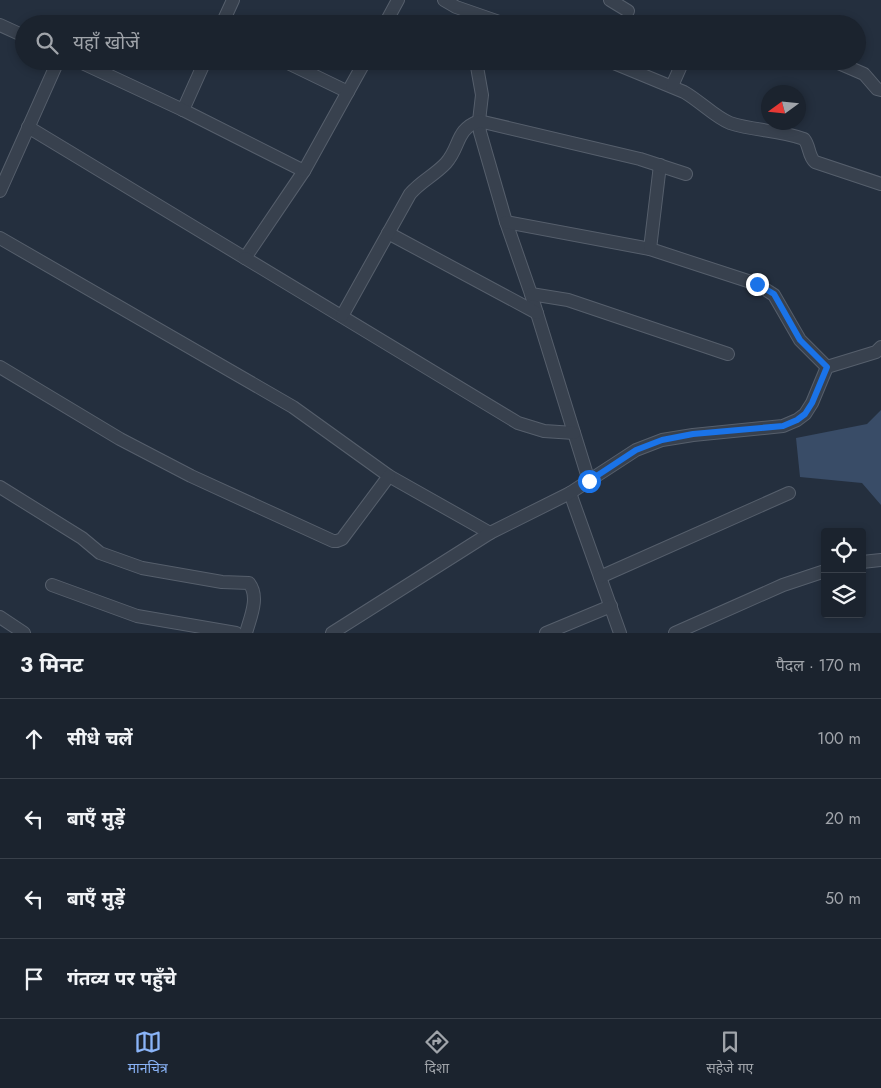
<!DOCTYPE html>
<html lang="hi">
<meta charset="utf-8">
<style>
:root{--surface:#1b232e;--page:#282f3a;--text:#f1f3f6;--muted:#a0a4aa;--line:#39404a;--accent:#8ab4f8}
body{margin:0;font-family:Jost,"Noto Sans Devanagari",sans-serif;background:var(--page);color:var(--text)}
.controls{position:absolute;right:15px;bottom:15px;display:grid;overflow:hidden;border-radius:5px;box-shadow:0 2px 8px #0003}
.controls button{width:45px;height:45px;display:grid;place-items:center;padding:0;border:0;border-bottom:1px solid var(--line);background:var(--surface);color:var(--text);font:25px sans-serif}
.compass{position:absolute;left:761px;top:85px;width:45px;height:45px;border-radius:50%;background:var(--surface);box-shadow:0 2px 8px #0003;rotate:255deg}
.stop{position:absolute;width:15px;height:15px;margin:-11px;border:4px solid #1a73e8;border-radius:50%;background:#fff}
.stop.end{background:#1a73e8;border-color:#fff;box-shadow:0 1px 5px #0008}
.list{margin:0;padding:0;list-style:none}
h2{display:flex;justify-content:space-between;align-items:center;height:65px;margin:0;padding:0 20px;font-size:21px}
h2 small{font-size:16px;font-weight:400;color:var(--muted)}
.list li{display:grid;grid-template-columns:32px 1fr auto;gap:15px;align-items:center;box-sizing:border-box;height:80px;padding:0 20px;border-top:1px solid var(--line)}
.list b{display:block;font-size:19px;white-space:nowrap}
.list em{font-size:16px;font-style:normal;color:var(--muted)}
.icon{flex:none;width:28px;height:28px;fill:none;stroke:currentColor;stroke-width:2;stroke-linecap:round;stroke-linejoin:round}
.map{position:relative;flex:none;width:881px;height:633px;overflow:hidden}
.search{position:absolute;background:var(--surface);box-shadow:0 2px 8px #0003;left:15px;right:15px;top:15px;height:55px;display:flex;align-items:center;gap:12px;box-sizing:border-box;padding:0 18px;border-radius:28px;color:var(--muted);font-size:19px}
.sheet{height:385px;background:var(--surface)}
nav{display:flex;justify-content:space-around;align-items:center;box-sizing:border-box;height:70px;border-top:1px solid var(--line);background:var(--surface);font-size:14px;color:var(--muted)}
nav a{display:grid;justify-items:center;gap:2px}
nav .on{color:var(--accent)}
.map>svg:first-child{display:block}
</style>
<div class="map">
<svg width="881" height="633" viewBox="0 0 881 633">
<rect width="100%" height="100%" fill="#242f3e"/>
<path fill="#394c67" d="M881,410V505L862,483L800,477L796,438L867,424Z"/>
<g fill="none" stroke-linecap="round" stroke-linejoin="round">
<g stroke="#565f6c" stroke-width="14">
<g id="street">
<path d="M444,0L456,7L505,24"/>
<path d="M610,0L628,11"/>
<path d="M222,24L233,0"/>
<path d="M385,24L398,0"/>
<path d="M0,25L24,36"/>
<path d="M284,61L348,92"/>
<path d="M476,61L482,95L479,121L480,132L506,222L531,294L589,481"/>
<path d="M609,61L684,92C700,101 716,118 730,123C754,131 780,130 804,139C810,146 808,156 815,162L881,184"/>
<path d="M834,61L864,74L877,89L881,90"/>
<path d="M672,86L683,61"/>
<path d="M183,110L205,61"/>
<path d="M28,127L245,258L304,171L183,110L78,61"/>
<path d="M304,171L365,61"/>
<path d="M0,191L58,61"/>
<path d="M506,222L650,249L757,284L774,295L800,340L827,367"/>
<path d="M388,233L537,313"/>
<path d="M0,238L293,407L389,476L490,533"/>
<path d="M650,249L660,165"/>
<path d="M245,258L518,423L544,431L574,433"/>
<path d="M531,294L568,300L728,354"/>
<path d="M342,316L410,194C421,181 435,175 446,163C461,146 455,130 479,121L640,159L686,174"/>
<path d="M0,367L120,439L191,476L333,541H337L342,539L389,476"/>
<path d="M0,487L82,538L100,553L142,568L222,582L249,583C260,597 250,618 246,633"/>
<path d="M570,493L620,633"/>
<path d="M862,562L881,560"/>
<path d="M600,577L789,493"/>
<path d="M52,585L137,616L236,633"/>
<path d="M0,617L24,633"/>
<path d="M332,633L490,533L570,493L636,450L662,440L693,435L783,426L797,420L805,414L812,403L827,367L876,352L881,347"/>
<path d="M546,633L611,606"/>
<path d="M675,633L783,585L825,571"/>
</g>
</g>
<use href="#street" stroke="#38414e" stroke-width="12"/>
</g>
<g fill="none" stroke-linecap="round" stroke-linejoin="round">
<path stroke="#1a73e8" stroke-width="6" d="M589,481L636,450L662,440L693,434L783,426L797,420L805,414L812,403L827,367L800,340L774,294L757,284"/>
</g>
</svg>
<div class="controls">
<button><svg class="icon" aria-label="locate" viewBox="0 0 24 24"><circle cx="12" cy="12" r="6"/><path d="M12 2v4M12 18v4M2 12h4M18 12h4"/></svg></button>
<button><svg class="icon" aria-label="layers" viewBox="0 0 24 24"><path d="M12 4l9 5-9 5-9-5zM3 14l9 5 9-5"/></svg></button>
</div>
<svg class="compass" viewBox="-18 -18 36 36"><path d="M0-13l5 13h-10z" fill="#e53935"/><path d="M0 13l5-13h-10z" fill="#a0a4aa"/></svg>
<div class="stop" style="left:589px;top:481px"></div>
<div class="stop end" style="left:757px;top:284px"></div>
<div class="search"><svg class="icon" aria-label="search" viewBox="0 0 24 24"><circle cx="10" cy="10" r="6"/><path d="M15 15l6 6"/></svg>यहाँ खोजें</div>
</div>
<section class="sheet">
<h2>3 मिनट<small>पैदल · 170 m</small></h2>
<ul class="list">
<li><svg class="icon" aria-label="ahead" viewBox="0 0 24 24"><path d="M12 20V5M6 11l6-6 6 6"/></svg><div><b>सीधे चलें</b></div><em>100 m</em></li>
<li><svg class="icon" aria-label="left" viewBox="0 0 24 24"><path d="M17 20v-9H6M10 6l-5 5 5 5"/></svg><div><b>बाएँ मुड़ें</b></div><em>20 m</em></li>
<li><svg class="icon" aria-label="left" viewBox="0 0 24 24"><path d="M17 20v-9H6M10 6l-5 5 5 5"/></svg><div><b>बाएँ मुड़ें</b></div><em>50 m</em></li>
<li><svg class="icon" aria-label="arrive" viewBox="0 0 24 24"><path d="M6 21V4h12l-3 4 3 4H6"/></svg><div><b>गंतव्य पर पहुँचे</b></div></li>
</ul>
</section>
<nav>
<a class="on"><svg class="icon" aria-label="map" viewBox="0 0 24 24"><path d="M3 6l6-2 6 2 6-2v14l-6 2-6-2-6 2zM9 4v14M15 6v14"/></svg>मानचित्र</a>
<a><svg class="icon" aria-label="directions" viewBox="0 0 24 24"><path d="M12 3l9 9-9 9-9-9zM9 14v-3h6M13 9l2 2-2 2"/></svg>दिशा</a>
<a><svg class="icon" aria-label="saved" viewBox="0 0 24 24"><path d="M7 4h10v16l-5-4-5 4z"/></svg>सहेजे गए</a>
</nav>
